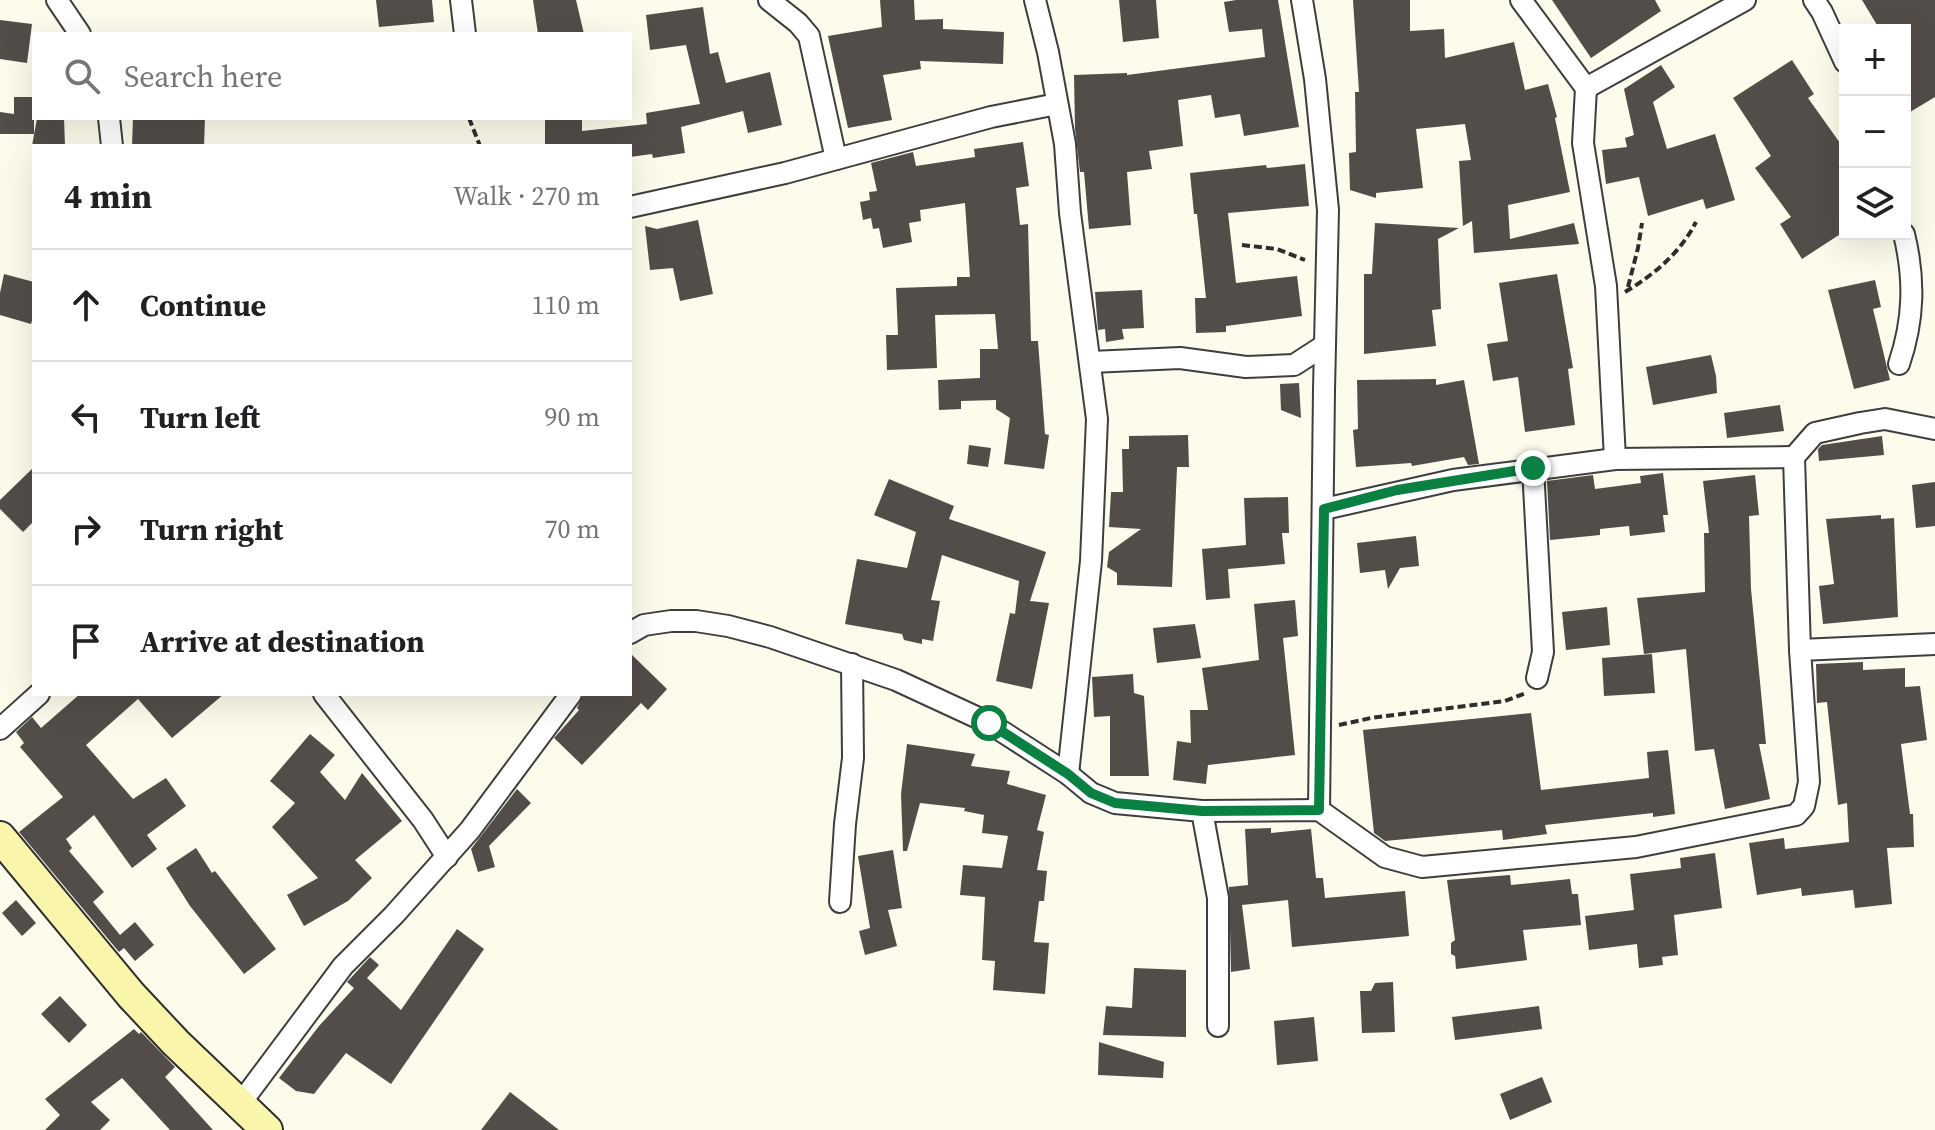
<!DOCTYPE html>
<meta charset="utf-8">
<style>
:root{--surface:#fff;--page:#f6f6f6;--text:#202124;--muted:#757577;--line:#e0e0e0}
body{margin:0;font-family:"Source Serif 4",serif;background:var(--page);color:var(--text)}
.controls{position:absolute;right:24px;top:24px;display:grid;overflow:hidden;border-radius:0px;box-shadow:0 8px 32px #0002}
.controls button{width:72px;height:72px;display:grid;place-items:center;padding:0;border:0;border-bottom:2px solid var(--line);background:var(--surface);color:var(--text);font:40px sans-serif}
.stop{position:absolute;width:24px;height:24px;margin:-18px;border:6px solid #0b8043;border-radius:50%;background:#fff}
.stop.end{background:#0b8043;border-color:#fff;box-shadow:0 2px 8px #0008}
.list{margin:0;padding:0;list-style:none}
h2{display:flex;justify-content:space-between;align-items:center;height:104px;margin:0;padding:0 32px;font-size:34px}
h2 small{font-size:26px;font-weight:400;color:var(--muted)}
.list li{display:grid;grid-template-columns:52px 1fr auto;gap:24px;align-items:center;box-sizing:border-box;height:112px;padding:0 32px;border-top:2px solid var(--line)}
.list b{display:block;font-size:30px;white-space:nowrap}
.list em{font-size:26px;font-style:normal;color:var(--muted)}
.icon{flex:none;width:44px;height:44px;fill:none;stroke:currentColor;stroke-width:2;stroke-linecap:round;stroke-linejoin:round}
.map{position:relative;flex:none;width:1935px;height:1130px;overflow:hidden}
.search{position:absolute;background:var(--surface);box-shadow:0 8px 32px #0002;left:32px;top:32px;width:600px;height:88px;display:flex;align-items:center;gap:20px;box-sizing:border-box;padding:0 28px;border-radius:0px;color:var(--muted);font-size:30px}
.panel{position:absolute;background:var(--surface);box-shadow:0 8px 32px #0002;left:32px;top:144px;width:600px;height:552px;border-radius:0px}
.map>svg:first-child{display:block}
</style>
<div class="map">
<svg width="1935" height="1130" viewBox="0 0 1935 1130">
<rect width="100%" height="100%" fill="#fdfbeb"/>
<g fill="#534d49">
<path d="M376,0H432L434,22L379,27Z"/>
<path d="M533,0H576L584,34H538Z"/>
<path d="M880,0H914L915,20L943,19V29L1004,32L1003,64L920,61L921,69L883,75L892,120L848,128L828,36L882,27Z"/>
<path d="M1119,0H1156L1159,38L1123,42Z"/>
<path d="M1236,0H1278L1299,127L1244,136L1240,114L1215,118L1211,95L1178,100L1183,146L1149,151L1152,169L1127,172L1131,225L1089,229L1084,172H1080L1075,129L1074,75L1127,73V75L1265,57L1262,29L1229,32L1224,2Z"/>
<path d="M1353,0H1410V31L1444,29L1445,58L1514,42L1525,90L1548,84L1557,117L1555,118L1570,192L1508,205L1510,239L1574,223L1579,244L1474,253L1472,221L1463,226L1459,161L1471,160L1465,124L1416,129L1423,188L1376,193V198L1350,190L1349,153L1356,152L1355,92H1359Z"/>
<path d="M1552,0H1655L1661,11L1591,58Z"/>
<path d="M1862,0H1935V97L1905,115V30H1880Z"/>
<path d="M703,7L710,54L718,52L726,83L770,72L782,125L748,133L743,111L681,127L685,153L653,158L652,154L630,157V146H545V118H582V131L647,124L646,113L700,104L686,45L650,50L646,15Z"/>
<path d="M0,20L32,24L27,63L0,59Z"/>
<path d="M1792,60L1814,94L1808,98L1845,150V231L1802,259L1780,224L1791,217L1755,168L1771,156L1733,98Z"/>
<path d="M1661,65L1675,87L1653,102L1667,149L1715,134L1735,200L1706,209L1703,199L1648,216L1639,177L1606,184L1602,150L1627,147L1625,138L1634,135L1624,89Z"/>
<path d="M14,97H34V134H0V112L14,114Z"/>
<path d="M37,118H64L65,146H32Z"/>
<path d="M133,118H205L204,146H132Z"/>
<path d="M1023,142L1029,186L1016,188L1020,225L1028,224L1031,341H1038L1045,434L1049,435L1044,469L1004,464L1010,418L996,409V400L961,401V409L939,410L938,380L980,378V349H998L995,314L935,315L937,368L887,370L886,335H898L896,288L957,286V277H970L965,203L920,210L921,221L909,223L912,242L883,248L879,228L873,229L871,218L863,220L860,202L870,200L869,192L877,191L871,163L913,152L916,166L975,157L974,149Z"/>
<path d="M1305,164L1309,206L1228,213L1236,283L1297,276L1302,316L1226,326V332L1196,333L1195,298H1206L1197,214H1194L1190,173L1266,165L1267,168Z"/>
<path d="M698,220L713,294L680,301L673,268L650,270L645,226L657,229Z"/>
<path d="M1375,223L1459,228L1438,239L1441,309L1432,310L1436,346L1364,354V274H1372Z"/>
<path d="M4,274L34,282V314L31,324L0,315V293Z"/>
<path d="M1557,274L1573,368L1568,369L1575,425L1525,432L1518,377L1493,381L1487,344L1508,341L1499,283Z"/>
<path d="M1875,280L1881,307L1873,309L1890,380L1854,389L1828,290Z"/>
<path d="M1142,290L1144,328L1122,329L1124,339L1106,342L1105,329L1098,330L1095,292Z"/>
<path d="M1711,355L1716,376L1717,393L1653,405L1646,367Z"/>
<path d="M1436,379V385L1464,380L1479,464L1468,465L1464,457L1412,466L1411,463L1356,467L1353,430L1358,429L1357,380Z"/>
<path d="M1299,383L1301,418L1281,410L1280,384Z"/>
<path d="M1780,405L1784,431L1727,438L1724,413Z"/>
<path d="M1188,435L1189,467H1177L1172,587L1117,585V573L1107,567L1109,552L1141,529L1109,527L1111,492H1123L1122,449H1129V436Z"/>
<path d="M1882,436L1884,455L1819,461L1818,449L1822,445Z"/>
<path d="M969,445L991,448L988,467L967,464Z"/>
<path d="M34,467V521L23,532L0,509V500Z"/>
<path d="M1663,473L1668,515H1663L1665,532L1630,536L1629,526L1600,529V535L1550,540L1547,481L1593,475L1595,489L1641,483L1640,476Z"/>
<path d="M1755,475L1759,515L1749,516L1751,589L1766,744H1759L1770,799L1725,809L1714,749L1695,751L1686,649L1644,654L1637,598L1705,592L1704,533H1709L1703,481Z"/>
<path d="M889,479L954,506L949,519L1046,552L1030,601L1049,603L1032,689L996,681L1010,613L1015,614L1019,581L942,555L931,600L940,601L933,641L922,639V644L904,640L902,634L845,624L857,559L907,568L916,532L874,515Z"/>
<path d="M1935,482V526L1916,528L1912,485Z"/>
<path d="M1288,497L1289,533H1282L1285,564L1228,569L1230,598L1206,600L1202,549L1246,545L1244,498Z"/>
<path d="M1881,515V519L1894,518L1898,617L1823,624L1819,586L1834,584L1826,519Z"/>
<path d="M1416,536L1419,566L1400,568L1388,589L1385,570L1360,573L1357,543Z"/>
<path d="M1295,600L1298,636L1283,638L1295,755L1208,765L1206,784L1173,780L1177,741L1191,743L1190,710H1208L1202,668L1259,660L1254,604Z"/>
<path d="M1607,607L1610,645L1566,650L1562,612Z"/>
<path d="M1195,624L1201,658L1157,663L1153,628Z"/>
<path d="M630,653L667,689L648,710L641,703L582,765L554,738L579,710L577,708L584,694H630Z"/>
<path d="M1652,654L1655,693L1604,696L1602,658Z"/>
<path d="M1863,662V670L1905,668V687L1920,686L1927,740L1901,744L1910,814H1913L1914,847L1887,848L1892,904L1855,908L1853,890L1802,896L1801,888L1757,895L1749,843L1784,838L1785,849L1849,842L1847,803L1838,805L1827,702L1817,703L1816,664Z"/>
<path d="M1133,674L1134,693L1144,696L1149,776H1110V716L1094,717L1092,677Z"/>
<path d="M80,694H224L172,738L138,699L86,745L133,799L166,778L186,806L147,835L157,849L132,868L94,815L66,839L72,848L69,851L104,892L93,902L120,935L135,922L154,945L135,961L124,948L119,952L19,832L63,797L20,747L24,743L16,732L32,717L41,728Z"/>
<path d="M1531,713L1541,790L1649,778L1647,752L1668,750L1675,814L1653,817V813L1545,825L1547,834L1503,840L1502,830L1385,841L1374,833L1363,730Z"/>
<path d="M310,734L335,755L320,772L345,800L362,773L402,821L355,860L372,878L348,901L304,926L287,895L318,878L272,827L295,803L270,781Z"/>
<path d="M907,744L975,754L971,766L1010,771L1007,784L1046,795L1037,830L1044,832L1037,870L1047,871L1044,901H1039L1034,942L1049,943L1045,994L993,990L995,961L982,960L985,897L960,895L963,865L1002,868L1008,836L982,833L984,815L964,811L965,808L920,803L907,851H903L901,794Z"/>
<path d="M517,789L531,803L489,846L495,867L478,872L471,849Z"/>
<path d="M1271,828V833L1311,829L1316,878H1323L1325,898L1405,891L1409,936L1292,947L1288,900L1242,905L1250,969L1231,972L1229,887L1248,885L1245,829Z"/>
<path d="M196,848L212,873L215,871L276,949L244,974L190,906L166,868Z"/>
<path d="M893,850L902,908L888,910L897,946L865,955L859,931L870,928L858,856Z"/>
<path d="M1715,853L1722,908L1674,915L1678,955L1662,957L1663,965L1639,968L1637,944L1589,950L1585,916L1634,910L1630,874L1681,868L1680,858Z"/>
<path d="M1510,875L1511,885L1570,879L1572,894H1578L1581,925L1523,930L1527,960L1456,969L1455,956L1451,954V943L1455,940L1447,880Z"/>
<path d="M16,900L36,923L22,936L2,913Z"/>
<path d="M457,929L484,949L391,1084L346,1053L314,1094L296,1091L279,1078L319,1026L354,988L347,982L370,957L379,965L367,978L401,1010Z"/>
<path d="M1134,968L1186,970V1037L1103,1035L1106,1006L1132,1008Z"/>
<path d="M1393,982L1395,1032L1362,1033L1360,991H1371L1375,983Z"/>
<path d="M60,996L87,1025L69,1043L41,1014Z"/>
<path d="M1539,1006L1542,1029L1455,1040L1452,1017Z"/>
<path d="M1314,1017L1318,1061L1277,1065L1274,1021Z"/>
<path d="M134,1029L139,1034L141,1032L175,1067L165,1077L213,1130H170L122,1078L91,1102L110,1120L100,1130H45L60,1115L45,1099Z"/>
<path d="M1099,1042L1164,1062L1163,1078L1098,1075Z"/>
<path d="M1542,1077L1552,1102L1510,1120L1500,1094Z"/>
<path d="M510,1092L559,1130H481Z"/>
</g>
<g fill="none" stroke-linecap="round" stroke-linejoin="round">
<g stroke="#3e3e3e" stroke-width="24">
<g id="street">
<path d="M57,0L80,34"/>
<path d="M461,0L465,34"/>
<path d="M769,0L798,23L809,36L836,159"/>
<path d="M1035,0L1048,52L1065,144L1070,213L1097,419L1091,561L1068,774"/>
<path d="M1302,0L1315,79L1328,210L1324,390L1319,810"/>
<path d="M1521,0L1586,88L1583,143L1606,286L1615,459"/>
<path d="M1814,0L1822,12L1845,62"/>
<path d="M1586,88L1745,0"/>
<path d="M109,118L112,146"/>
<path d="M630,207L785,173L991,117L1057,104"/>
<path d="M1091,362L1180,358L1246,367L1294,365L1325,345"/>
<path d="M1899,364C1914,320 1915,279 1904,234"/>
<path d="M1533,468L1543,652L1537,678"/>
<path d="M1324,509L1453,480L1615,459L1794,457"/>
<path d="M630,633L644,625L671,621H696L728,626L770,637L896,680L989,723L1068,774L1091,793L1115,803L1202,811L1319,810L1385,857L1422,867L1636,847L1796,815L1804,806L1809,782L1800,650L1794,457L1815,433L1860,423L1885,419L1935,429"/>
<path d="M1800,650L1935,644"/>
<path d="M324,694L423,820L447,857"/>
<path d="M0,729L39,694"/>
<path d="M1202,811L1218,898V1026"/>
<path d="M840,902L845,824L853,758L852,664"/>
<path d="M240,1104L343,966L394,915L470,830L571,694"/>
</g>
</g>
<g stroke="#2d2d2d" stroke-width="34">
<path id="secondary" d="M0,837L131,995L176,1043L267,1130"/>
</g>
<g stroke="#2d2d2d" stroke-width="4" stroke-dasharray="8 4" stroke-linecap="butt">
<path d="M469,118L480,146"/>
<path d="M1242,245L1277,249L1305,260"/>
<path d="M1628,287L1638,248L1642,223"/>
<path d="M1625,292C1655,274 1680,253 1696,222"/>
<path d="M1339,725L1371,718L1505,701L1526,693"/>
</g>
<use href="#street" stroke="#fff" stroke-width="20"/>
<use href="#secondary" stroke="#f9f5ab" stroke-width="30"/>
</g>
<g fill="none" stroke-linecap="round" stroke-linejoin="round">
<path stroke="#0b8043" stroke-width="10" d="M989,723L1068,774L1091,793L1115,803L1202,811L1319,810L1324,509L1397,490L1533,468"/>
</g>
</svg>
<div class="controls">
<button>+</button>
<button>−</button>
<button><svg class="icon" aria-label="layers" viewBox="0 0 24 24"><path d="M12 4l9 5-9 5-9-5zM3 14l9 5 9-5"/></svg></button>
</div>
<div class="stop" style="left:989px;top:723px"></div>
<div class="stop end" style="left:1533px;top:468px"></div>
<div class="search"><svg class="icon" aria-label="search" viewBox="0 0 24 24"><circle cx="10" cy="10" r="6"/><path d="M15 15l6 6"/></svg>Search here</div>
<section class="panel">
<h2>4 min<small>Walk · 270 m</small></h2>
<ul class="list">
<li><svg class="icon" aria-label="ahead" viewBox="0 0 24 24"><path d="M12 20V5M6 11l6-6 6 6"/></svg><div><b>Continue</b></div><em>110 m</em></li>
<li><svg class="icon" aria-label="left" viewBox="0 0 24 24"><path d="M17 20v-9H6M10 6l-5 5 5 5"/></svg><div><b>Turn left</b></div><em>90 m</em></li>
<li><svg class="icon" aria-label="right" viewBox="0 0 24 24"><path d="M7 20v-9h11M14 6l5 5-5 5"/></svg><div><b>Turn right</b></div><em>70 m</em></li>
<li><svg class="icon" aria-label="arrive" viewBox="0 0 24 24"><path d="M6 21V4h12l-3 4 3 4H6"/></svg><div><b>Arrive at destination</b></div></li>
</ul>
</section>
</div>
